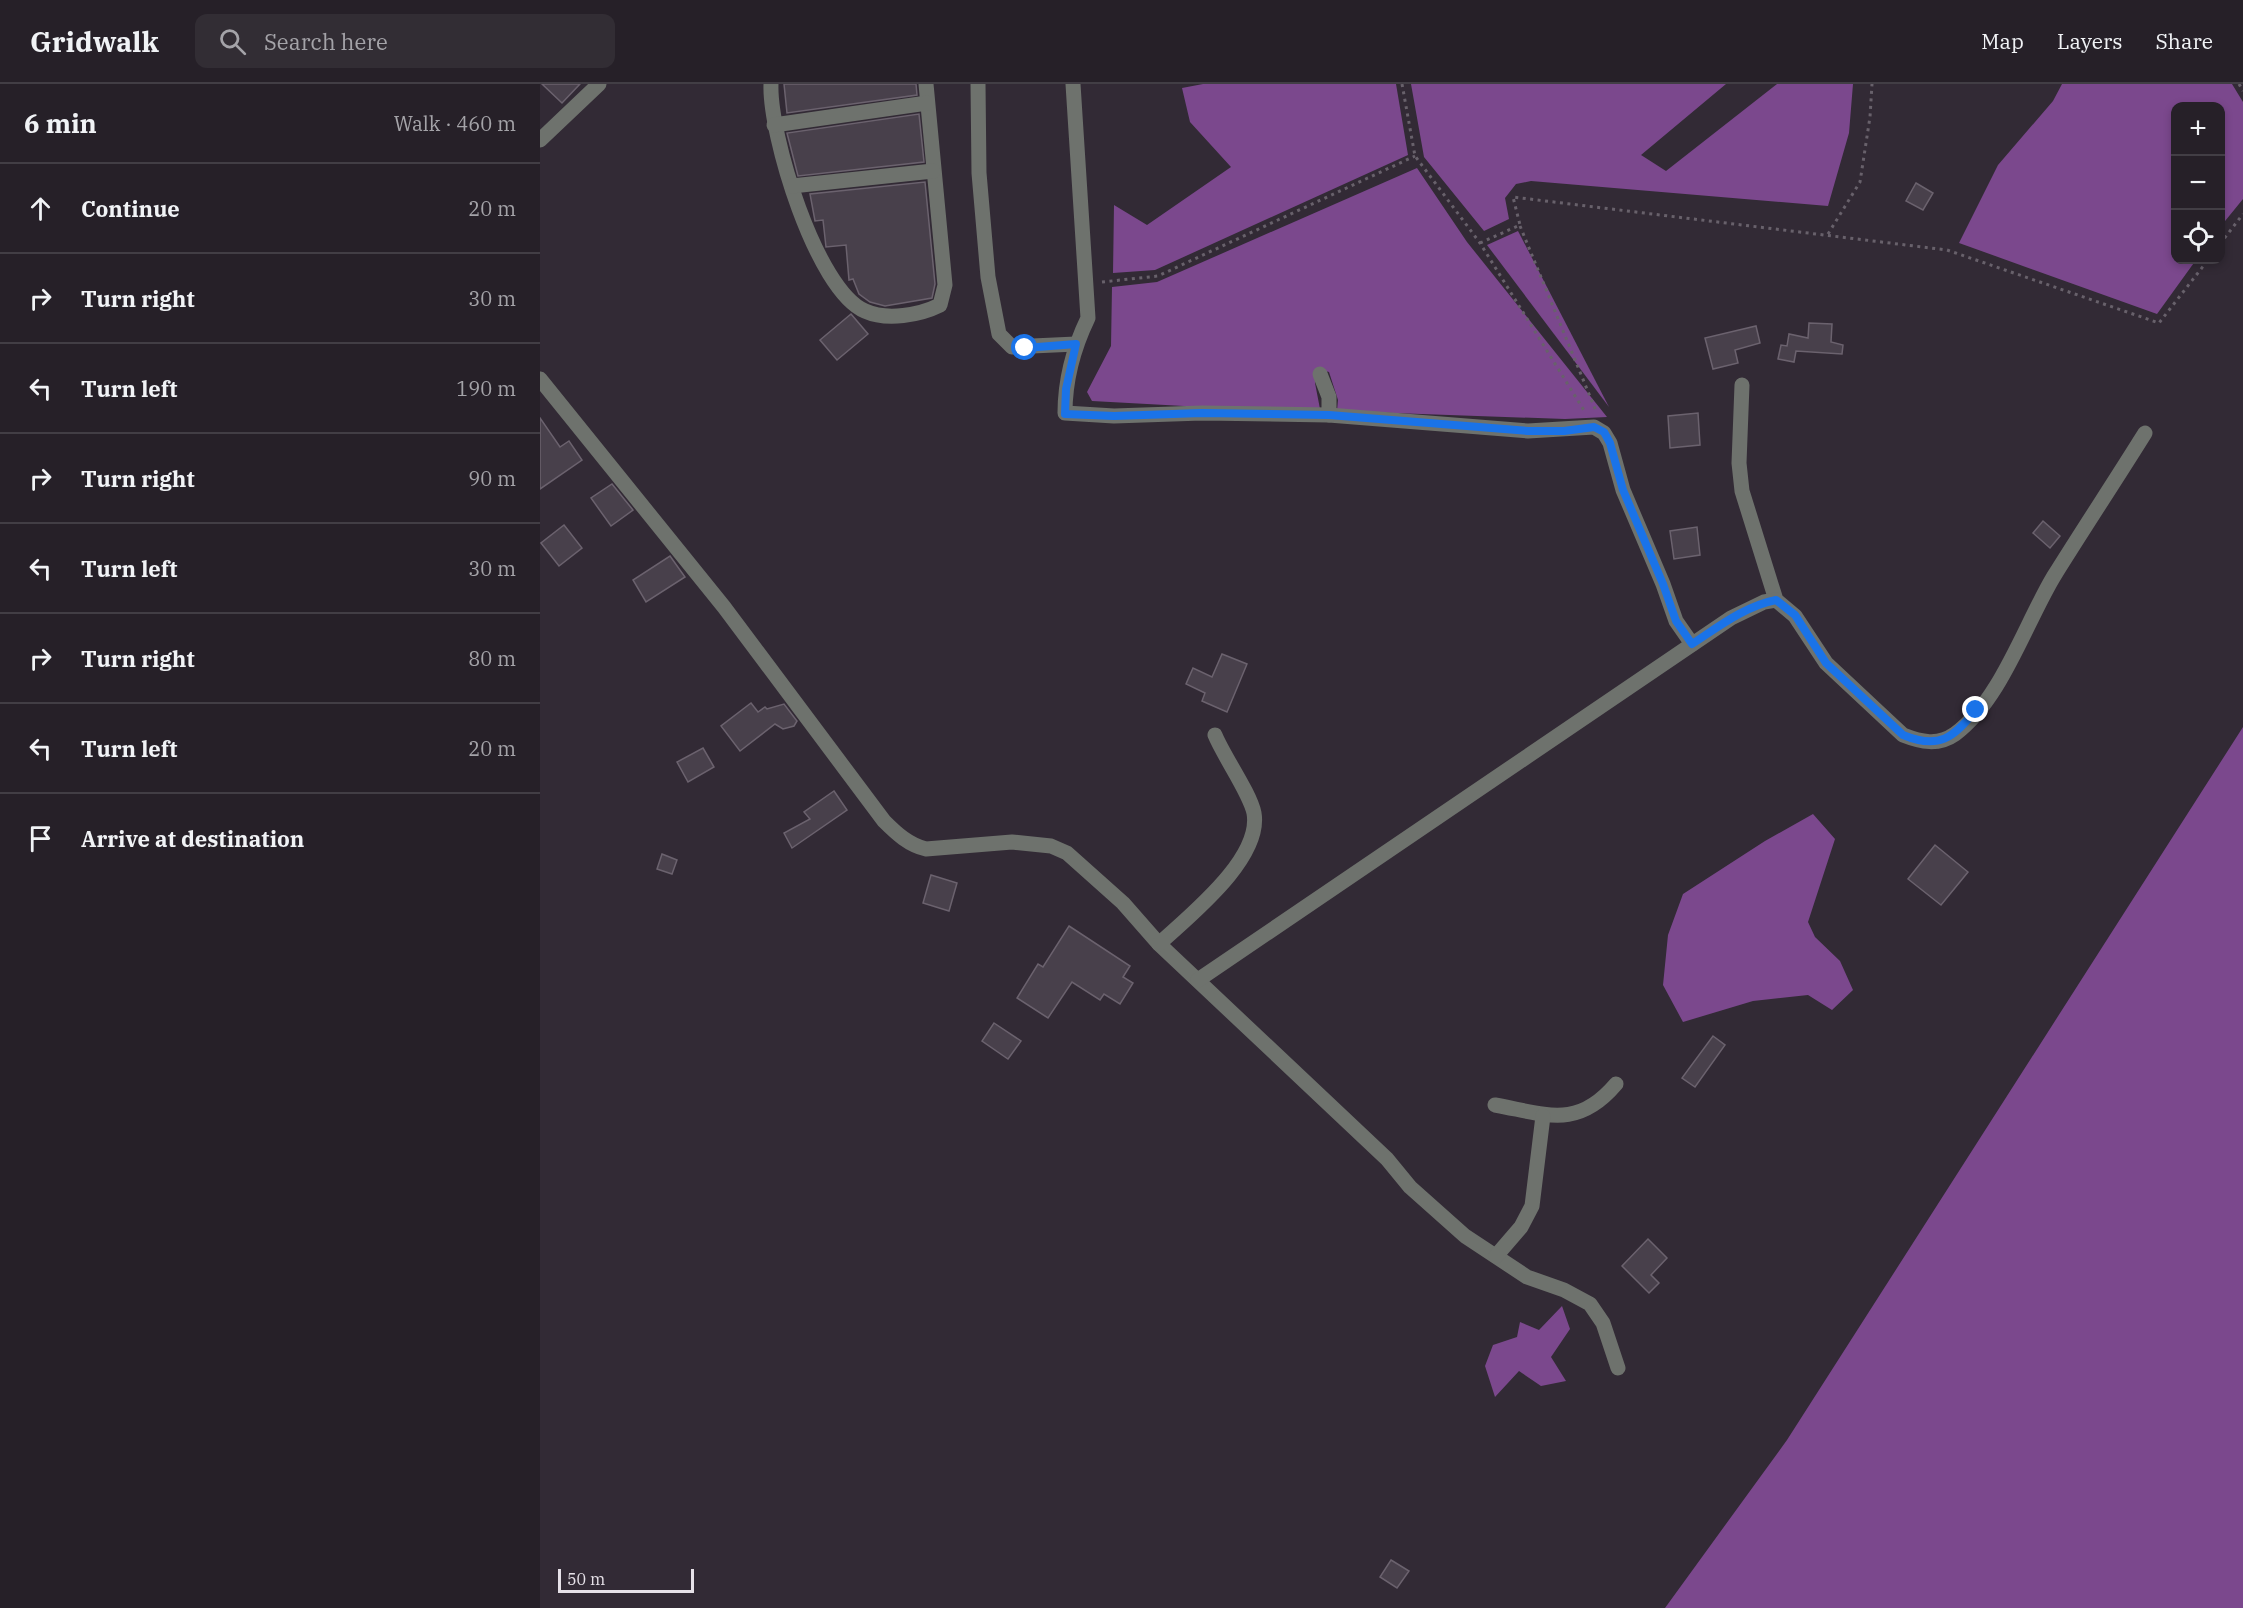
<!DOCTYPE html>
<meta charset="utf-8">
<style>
:root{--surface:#262028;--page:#322d34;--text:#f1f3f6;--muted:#a4a3a8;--line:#423e45}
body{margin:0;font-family:"IBM Plex Serif",serif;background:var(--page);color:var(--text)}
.controls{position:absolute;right:18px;top:18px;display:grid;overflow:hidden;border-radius:12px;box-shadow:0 3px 9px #0003}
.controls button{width:54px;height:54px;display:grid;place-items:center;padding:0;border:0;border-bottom:2px solid var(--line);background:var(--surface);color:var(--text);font:30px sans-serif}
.scale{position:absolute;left:18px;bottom:15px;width:136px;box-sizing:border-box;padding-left:6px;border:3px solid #e6e1e8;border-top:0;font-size:16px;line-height:21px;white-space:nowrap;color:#e6e1e8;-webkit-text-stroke:4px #322a35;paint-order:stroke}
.stop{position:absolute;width:18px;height:18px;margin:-14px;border:4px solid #1a73e8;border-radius:50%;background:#fff}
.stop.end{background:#1a73e8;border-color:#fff;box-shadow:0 2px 6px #0008}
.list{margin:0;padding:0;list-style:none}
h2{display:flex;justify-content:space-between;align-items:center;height:78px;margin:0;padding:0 24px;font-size:26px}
h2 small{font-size:20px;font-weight:400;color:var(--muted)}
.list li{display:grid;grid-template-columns:39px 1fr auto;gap:18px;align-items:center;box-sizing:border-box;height:90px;padding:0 24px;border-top:2px solid var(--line)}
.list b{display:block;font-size:22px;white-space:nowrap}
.list em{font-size:20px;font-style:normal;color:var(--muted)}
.icon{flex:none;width:33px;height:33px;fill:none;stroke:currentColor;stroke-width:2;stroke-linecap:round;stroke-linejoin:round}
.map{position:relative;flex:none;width:1703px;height:1524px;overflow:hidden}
header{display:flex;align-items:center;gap:36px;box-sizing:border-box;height:84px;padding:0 30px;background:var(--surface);border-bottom:2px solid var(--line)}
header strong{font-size:28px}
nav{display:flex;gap:33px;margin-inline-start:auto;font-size:21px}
.search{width:420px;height:54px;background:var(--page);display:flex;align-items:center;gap:15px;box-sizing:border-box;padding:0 21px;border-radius:12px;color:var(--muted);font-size:22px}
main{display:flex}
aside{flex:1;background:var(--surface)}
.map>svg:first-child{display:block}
</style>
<header>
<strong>Gridwalk</strong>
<div class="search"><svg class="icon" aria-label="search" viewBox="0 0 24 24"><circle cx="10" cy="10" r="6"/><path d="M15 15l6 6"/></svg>Search here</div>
<nav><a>Map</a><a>Layers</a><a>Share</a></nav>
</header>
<main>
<aside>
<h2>6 min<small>Walk · 460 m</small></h2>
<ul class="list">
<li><svg class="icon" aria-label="ahead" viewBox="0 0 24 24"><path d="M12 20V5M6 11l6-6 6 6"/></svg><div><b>Continue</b></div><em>20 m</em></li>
<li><svg class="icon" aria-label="right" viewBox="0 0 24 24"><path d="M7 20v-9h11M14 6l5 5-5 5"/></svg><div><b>Turn right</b></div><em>30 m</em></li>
<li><svg class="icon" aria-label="left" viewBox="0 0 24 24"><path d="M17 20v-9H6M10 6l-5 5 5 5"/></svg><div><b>Turn left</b></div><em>190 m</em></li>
<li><svg class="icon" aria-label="right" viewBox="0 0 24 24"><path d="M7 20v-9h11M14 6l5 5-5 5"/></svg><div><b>Turn right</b></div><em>90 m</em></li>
<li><svg class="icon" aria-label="left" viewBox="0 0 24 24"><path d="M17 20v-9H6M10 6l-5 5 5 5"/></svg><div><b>Turn left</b></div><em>30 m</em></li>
<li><svg class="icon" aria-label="right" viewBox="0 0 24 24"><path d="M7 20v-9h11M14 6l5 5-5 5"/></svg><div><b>Turn right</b></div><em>80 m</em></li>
<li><svg class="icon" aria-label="left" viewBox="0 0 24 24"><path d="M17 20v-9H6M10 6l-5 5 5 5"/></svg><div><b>Turn left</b></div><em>20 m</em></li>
<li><svg class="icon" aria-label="arrive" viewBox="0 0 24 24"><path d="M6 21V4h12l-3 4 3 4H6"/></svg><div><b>Arrive at destination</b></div></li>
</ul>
</aside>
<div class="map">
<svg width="1703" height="1524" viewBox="0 0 1703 1524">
<rect width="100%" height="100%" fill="#322a35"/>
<g fill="#7b488d">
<path d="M663,0H856L868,71L615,186L573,189L574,121L607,141L691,83L650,38L642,4Z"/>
<path d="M871,0H1186L1101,71L1126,87L1237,0H1313L1309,49L1288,122L991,97L976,100L965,114L969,135L944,147L884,73Z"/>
<path d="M1522,0H1692L1703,18V115L1681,142L1680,22H1636V176H1656L1617,230L1419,159L1458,81L1513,17Z"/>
<path d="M877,84L927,158L1067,333L1025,335L797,327L798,316L789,288L778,285L775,299L780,325L662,323L552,317L547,308L571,262L572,203L617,198Z"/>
<path d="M978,147L1069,323L947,161Z"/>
<path d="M1703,643V1524H1125L1247,1356Z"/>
<path d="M1273,730L1295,755L1268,838L1275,853L1300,877L1313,906L1292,926L1268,911L1213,917L1143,938L1123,901L1128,851L1143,810L1225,757Z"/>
<path d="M1022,1222L1030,1245L1011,1273L1026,1297L1001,1302L979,1287L955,1313L945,1282L953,1261L977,1253L980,1238L999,1246Z"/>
</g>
<g fill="#48404b" stroke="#6b626e" stroke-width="1.5">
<path d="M2,0H40L22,19Z"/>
<path d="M244,0H376L377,11L247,29Z"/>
<path d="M379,30L384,78L258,92L247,49Z"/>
<path d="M385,98L395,200L392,214L345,222L330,218L319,210L313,195L309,196L306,161L286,163L283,136L275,137L270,110Z"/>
<path d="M1376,99L1393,109L1383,126L1366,117Z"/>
<path d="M311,230L328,250L297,276L280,256Z"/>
<path d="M1269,239L1292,240L1291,258L1303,261L1302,270L1256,267L1254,278L1238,275L1241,261L1247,262L1249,250L1268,254Z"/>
<path d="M1216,242L1220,259L1195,266L1198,279L1173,285L1165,254Z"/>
<path d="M1158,329L1160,361L1130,364L1128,332Z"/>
<path d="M0,334L20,363L29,357L42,376L0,405Z"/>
<path d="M72,400L93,426L71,442L51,414Z"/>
<path d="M1503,437L1520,452L1510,464L1493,449Z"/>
<path d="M24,441L42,464L19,482L1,459Z"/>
<path d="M1157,443L1160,471L1134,475L1130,447Z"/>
<path d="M130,472L145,493L106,518L93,496Z"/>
<path d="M682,570L707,580L687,628L662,617L665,609L646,600L653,584L672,593Z"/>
<path d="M211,619L218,628L225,623L227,625L244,620L257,637L254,642L243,645L235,640L200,667L181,642Z"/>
<path d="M163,664L174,683L148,698L137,678Z"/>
<path d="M294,707L307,726L252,764L244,749L270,735L264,728Z"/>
<path d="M1395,761L1428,788L1401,821L1368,795Z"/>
<path d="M122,770L137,776L132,790L117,785Z"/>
<path d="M391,791L417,799L409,827L383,819Z"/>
<path d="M529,842L590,882L583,893L593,899L580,920L564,910L560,916L532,898L508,934L477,914L498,880L503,883Z"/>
<path d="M454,939L481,957L468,975L442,957Z"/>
<path d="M1173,952L1185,961L1155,1003L1142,994Z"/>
<path d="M1108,1155L1127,1174L1111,1191L1119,1199L1109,1209L1082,1182Z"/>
<path d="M851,1476L869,1487L857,1504L840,1493Z"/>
</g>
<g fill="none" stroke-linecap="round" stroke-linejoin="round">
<g stroke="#68616b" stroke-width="3" stroke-dasharray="3 4.5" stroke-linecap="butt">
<path d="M862,0L875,72L940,159L1045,328"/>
<path d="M1699,0L1703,7"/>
<path d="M980,142L1056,327"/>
<path d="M1288,150L1320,98L1330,33L1332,0"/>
<path d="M940,159L980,141L973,113L1407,166L1619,239L1668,176"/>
<path d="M1680,160L1703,130"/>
<path d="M562,198L618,192L875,72"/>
</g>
<g stroke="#6e726d" stroke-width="15">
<path d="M231,0C229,50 276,206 325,227C347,237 380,231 400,221L405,201L386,0"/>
<path d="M438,0L439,89L448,193L459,250L472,263L536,260"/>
<path d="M533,0L548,234C534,263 525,297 525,329L574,332L662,329L789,331L988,347L1054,343L1064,349L1070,359L1083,406L1123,500L1136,537L1152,560"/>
<path d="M234,41L387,19"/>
<path d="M0,56L59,0"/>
<path d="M252,102L393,87"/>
<path d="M780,290L789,313V331"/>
<path d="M0,295L184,523L344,737C357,750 369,761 386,765L472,758L511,762L527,769L583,819L619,860L847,1075L870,1103L925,1152L987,1193L1024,1206L1050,1220L1063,1239L1078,1284"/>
<path d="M1202,301L1199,379L1202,407L1236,516L1255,532L1286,579L1363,651C1381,658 1398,662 1415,650C1461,616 1485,540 1514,492C1544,444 1575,397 1605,349"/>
<path d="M619,860C649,832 722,775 714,729C710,709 684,673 675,651"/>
<path d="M658,896L1191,534L1224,518L1236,516"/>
<path d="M955,1021C1006,1030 1037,1046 1076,1000"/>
<path d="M956,1172L981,1143L992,1122L1003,1032"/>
</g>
</g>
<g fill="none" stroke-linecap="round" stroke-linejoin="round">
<path stroke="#1a73e8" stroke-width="8" d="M485,264L536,260L526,305L525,330L574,332L662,329L789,331L988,347H1024L1054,343L1064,348L1070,359L1083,406L1123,500L1136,537L1152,560C1178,543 1205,522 1236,516L1255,531L1286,579L1363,651C1399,666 1413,654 1436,626"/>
</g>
</svg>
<div class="controls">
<button>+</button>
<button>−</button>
<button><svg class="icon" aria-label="locate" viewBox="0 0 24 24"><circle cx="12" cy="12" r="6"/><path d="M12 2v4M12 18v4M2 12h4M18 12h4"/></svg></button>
</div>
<div class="scale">50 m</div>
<div class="stop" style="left:485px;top:264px"></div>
<div class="stop end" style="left:1436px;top:626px"></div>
</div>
</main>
